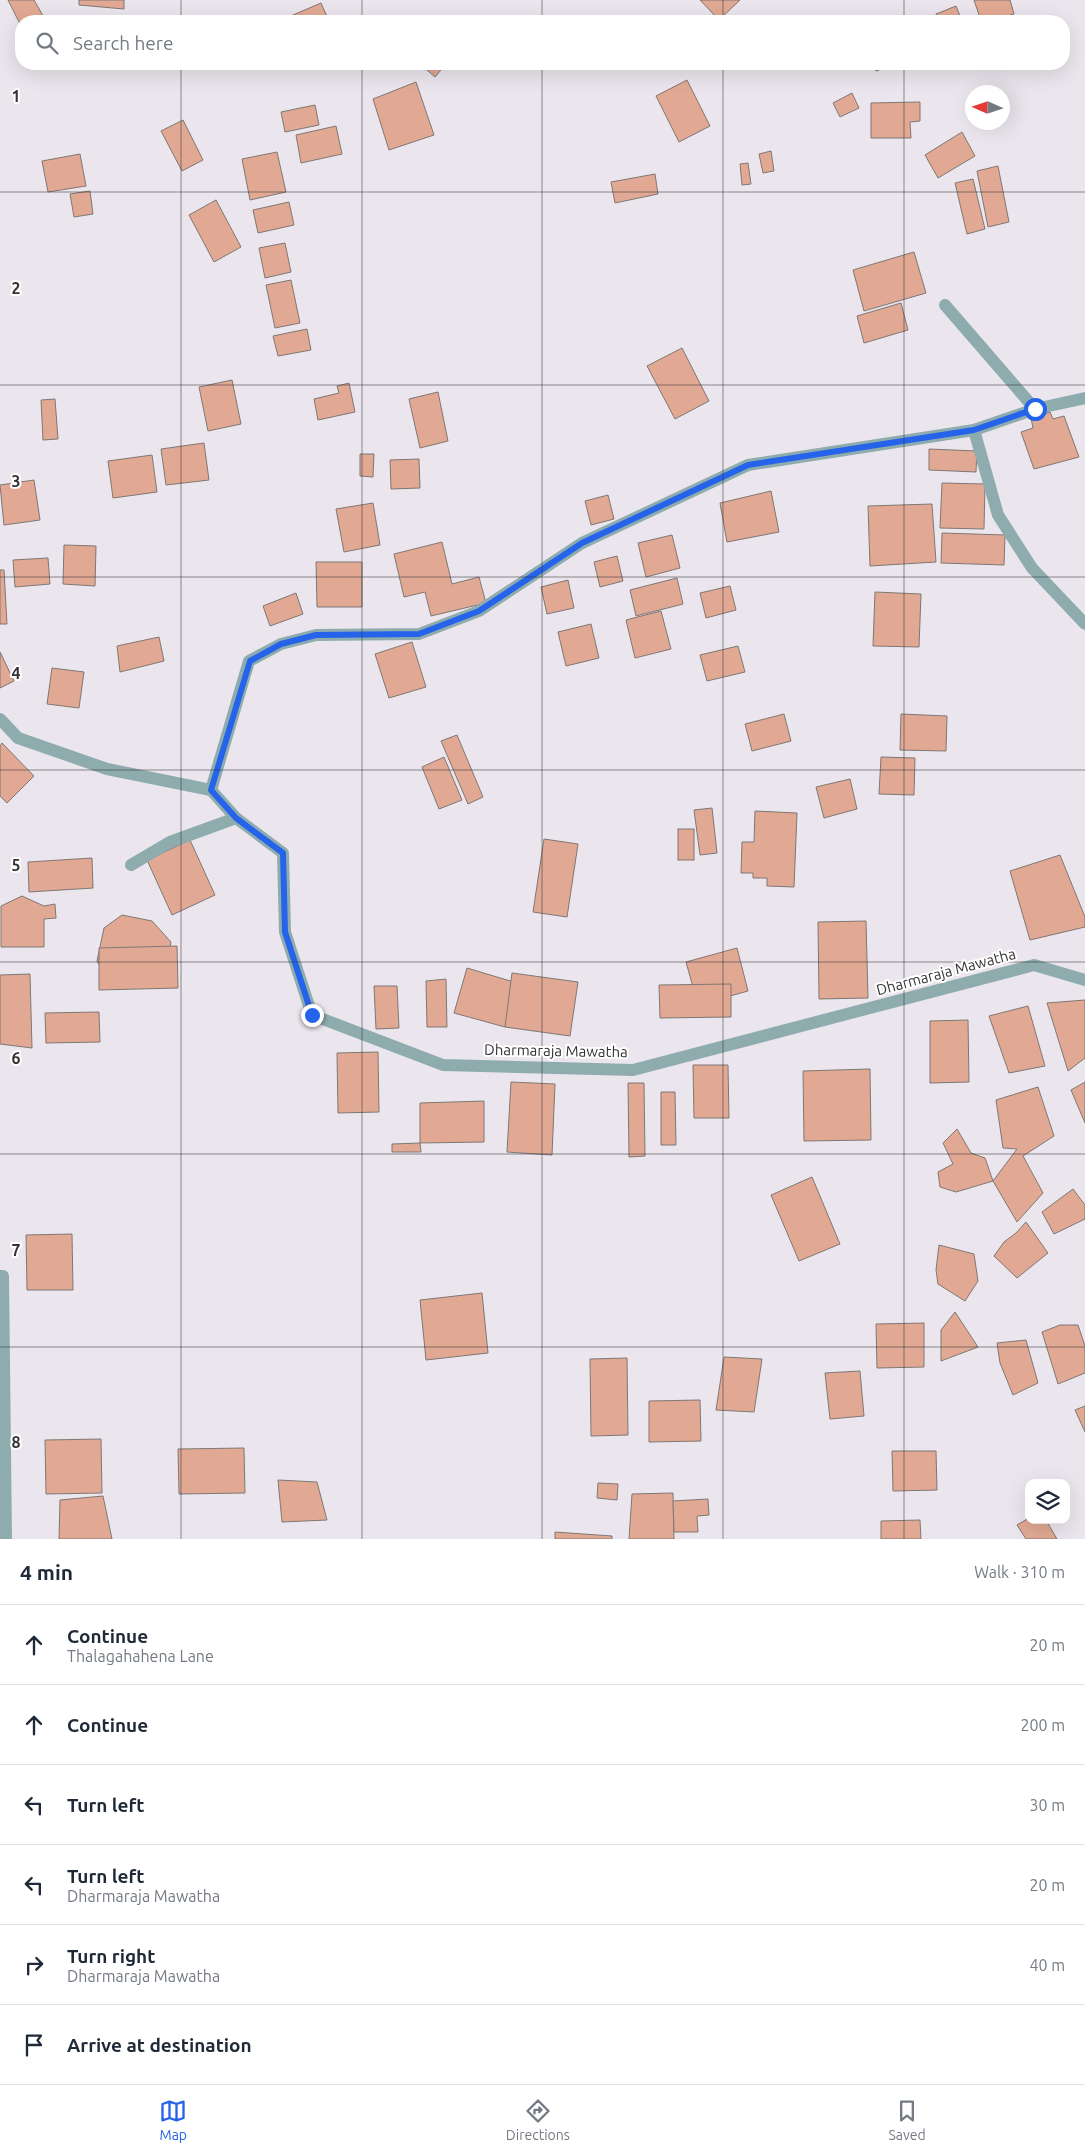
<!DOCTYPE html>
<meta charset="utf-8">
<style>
:root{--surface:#fff;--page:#f6f6f7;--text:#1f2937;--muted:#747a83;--line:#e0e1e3;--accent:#2563eb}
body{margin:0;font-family:Ubuntu,sans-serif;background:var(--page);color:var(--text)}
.controls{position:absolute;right:15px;bottom:15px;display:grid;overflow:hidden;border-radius:10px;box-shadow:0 5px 20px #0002}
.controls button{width:45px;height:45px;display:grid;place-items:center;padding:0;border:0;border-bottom:1px solid var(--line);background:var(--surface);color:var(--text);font:25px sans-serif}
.compass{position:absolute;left:965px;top:85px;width:45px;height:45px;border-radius:50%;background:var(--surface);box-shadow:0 5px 20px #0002;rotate:273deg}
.stop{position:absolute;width:15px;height:15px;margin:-11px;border:4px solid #2563eb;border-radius:50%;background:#fff}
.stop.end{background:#2563eb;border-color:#fff;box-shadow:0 1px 5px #0008}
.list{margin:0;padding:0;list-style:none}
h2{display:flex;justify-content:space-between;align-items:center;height:65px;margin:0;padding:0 20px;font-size:21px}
h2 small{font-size:16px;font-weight:400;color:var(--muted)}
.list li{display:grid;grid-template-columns:32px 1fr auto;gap:15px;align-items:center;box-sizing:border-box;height:80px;padding:0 20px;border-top:1px solid var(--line)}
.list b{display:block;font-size:19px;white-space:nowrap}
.list p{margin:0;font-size:16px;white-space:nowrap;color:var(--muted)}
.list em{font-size:16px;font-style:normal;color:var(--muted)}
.icon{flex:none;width:28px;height:28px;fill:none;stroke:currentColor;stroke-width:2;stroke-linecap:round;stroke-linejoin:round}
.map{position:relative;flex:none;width:1085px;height:1539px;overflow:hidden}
.search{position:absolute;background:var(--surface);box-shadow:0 5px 20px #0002;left:15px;right:15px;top:15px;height:55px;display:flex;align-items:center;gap:12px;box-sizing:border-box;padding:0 18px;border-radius:20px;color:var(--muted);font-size:19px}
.sheet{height:545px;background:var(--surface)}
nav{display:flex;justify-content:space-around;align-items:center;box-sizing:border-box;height:70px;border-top:1px solid var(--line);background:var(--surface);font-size:14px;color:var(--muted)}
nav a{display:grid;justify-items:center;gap:2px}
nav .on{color:var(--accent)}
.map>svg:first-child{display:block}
</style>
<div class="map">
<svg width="1085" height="1539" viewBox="0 0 1085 1539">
<rect width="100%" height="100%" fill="#ebe6ed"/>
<g fill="#e1a993" stroke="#7f7774">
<path d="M8,0H34L46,21H21V26Z"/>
<path d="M79,0H124V9L79,5Z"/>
<path d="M700,0H740L719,20Z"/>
<path d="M974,0H1010L1014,14L993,21H981Z"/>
<path d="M321,3L329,21H279Z"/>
<path d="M956,6L962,21H939L936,14Z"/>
<path d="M420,64H446L435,77Z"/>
<path d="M873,64H895L876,71Z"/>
<path d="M687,80L710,126L679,142L656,96Z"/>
<path d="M416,82L434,135L389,150L373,99Z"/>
<path d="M852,93L859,108L840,117L833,103Z"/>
<path d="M920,102V121L910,122L911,138H871V103Z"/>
<path d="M315,105L319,125L285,132L281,112Z"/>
<path d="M183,120L203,160L182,171L161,131Z"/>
<path d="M336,126L342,154L301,163L296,135Z"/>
<path d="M962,132L975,156L938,178L925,155Z"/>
<path d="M771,151L774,171L763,173L759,154Z"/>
<path d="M277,152L286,192L250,200L242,159Z"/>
<path d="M80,154L86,186L48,192L42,161Z"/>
<path d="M748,163L751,184L742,185L740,164Z"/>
<path d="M998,166L1009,222L988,227L977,171Z"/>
<path d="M655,174L658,194L615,203L611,182Z"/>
<path d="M973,179L985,229L967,234L955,183Z"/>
<path d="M90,191L93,214L74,217L70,194Z"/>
<path d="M216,200L241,247L214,262L189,215Z"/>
<path d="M289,202L294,225L258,233L253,210Z"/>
<path d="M285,243L291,272L265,278L259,248Z"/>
<path d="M914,252L926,293L864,311L853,270Z"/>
<path d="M291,280L300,323L275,328L266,285Z"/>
<path d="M901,303L908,330L864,343L857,316Z"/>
<path d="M307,329L311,350L278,356L273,336Z"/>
<path d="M682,348L709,401L675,419L647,366Z"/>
<path d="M232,380L241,424L208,431L199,387Z"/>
<path d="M349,383L355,412L318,420L314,399L339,393L337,386Z"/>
<path d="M438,392L448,441L420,448L409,399Z"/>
<path d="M55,399L58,439L43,440L41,400Z"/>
<path d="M1050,412L1053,419L1064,416L1079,457L1034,469L1021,432L1033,428L1031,418Z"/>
<path d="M204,443L209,480L166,485L161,449Z"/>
<path d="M929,449L977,451L976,472L929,470Z"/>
<path d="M360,454H374L373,477L360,476Z"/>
<path d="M152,455L157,492L113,498L108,461Z"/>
<path d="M419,459L420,488L391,489L390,460Z"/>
<path d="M34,480L40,520L4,525L0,485Z"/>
<path d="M942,483L985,484L984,529L940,528Z"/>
<path d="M771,491L779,532L727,542L720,503Z"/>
<path d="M608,495L614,519L591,525L585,501Z"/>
<path d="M373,503L380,545L344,552L336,509Z"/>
<path d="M932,504L936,562L870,566L868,506Z"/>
<path d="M942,533L1005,535L1004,565L941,563Z"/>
<path d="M672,535L680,568L646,577L638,543Z"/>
<path d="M442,542L452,584L479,577L486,603L431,616L425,592L404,597L394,554Z"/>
<path d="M64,545L96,546L95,586L63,584Z"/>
<path d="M617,556L623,581L600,587L594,562Z"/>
<path d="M48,558L50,584L15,587L13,560Z"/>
<path d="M316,562H362V607H317Z"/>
<path d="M0,570H4L7,624H0Z"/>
<path d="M677,578L683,604L636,616L630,590Z"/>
<path d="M568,580L574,608L547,614L541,587Z"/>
<path d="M730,586L736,610L706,618L700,593Z"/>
<path d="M875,592L921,594L919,647L873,646Z"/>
<path d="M296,593L303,614L270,626L263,606Z"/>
<path d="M661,611L671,649L635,658L626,620Z"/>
<path d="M591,624L599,658L566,666L558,632Z"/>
<path d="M159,637L164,661L120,672L117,646Z"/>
<path d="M412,642L426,687L389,698L375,654Z"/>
<path d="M738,646L745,672L707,681L700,655Z"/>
<path d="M0,652L14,681L0,688Z"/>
<path d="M52,668L84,672L79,708L47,704Z"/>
<path d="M784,714L791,741L752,751L745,724Z"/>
<path d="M901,714L947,716L946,751L900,750Z"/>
<path d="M457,735L483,797L468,804L441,741Z"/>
<path d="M2,743L34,776L7,803L0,796V746Z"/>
<path d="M444,757L462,800L439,809L422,767Z"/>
<path d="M881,757L915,758L914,795L879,794Z"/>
<path d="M850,779L857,809L824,818L816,787Z"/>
<path d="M712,808L717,853L700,855L694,810Z"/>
<path d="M755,811L797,813L794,887L767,886V878H753V873H741L742,842H754Z"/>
<rect x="678" y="829" width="16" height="31"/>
<path d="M544,839L578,844L567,917L533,912Z"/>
<path d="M190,840L215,895L172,915L147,860Z"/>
<path d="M1060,855L1085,917V927L1030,940L1010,871Z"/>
<path d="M92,858L93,888L29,892L28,862Z"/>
<path d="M22,896L44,906L55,904L56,918L44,919V947H1V906Z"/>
<path d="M122,915L152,921L171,942L165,974L138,986L108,979L97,961L104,928Z"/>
<path d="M866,921L868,998L819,999L818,922Z"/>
<path d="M177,946L178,988L99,990V948Z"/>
<path d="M737,948L748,991L698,1005L686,962Z"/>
<path d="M467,968L517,983L505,1027L454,1013Z"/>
<path d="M512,973L578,982L570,1036L505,1027Z"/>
<path d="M30,974L32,1048L0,1044V975Z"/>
<path d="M446,979L447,1027H427L426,981Z"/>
<path d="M731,984V1017L660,1018L659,985Z"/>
<path d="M374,986H397L399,1028L376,1029Z"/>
<path d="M1085,1000V1058L1068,1071L1047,1003Z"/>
<path d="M1028,1006L1045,1066L1009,1073L989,1016Z"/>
<path d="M99,1012L100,1042L46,1043L45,1013Z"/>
<path d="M968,1020L969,1082L930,1083V1021Z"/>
<path d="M378,1052L379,1112L338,1113L337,1053Z"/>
<path d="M693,1065H728L729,1118H694Z"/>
<path d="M870,1069L871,1140L804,1141L803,1071Z"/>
<path d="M511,1082L555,1084L552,1155L507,1152Z"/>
<path d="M1085,1082V1123L1071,1090Z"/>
<path d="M628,1083H644L645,1156L629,1157Z"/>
<path d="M1038,1087L1054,1136L1023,1156L1043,1193L1017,1222L993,1181L1017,1149L1003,1148L996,1100Z"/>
<path d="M661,1092H675L676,1145H661Z"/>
<path d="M484,1101V1142L420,1143V1103Z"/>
<path d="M957,1129L971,1153L985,1158L993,1181L956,1192L940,1187L938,1172L953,1164L943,1143Z"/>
<path d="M420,1143L421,1152H392V1144Z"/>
<path d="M812,1177L840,1244L799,1261L771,1195Z"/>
<path d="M1073,1189L1085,1205V1219L1054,1234L1042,1212Z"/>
<path d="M1026,1222L1048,1253L1017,1278L994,1256L1004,1242L1016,1233Z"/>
<path d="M72,1234L73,1290H27L26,1235Z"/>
<path d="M939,1245L974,1254L978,1281L965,1301L938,1284L936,1270Z"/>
<path d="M482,1293L488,1353L426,1360L420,1300Z"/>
<path d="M955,1312L978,1347L941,1361V1330Z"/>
<path d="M924,1323V1367L877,1368L876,1324Z"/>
<path d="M1060,1325H1078L1085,1346V1373L1058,1384L1042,1332Z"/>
<path d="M1026,1340L1038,1383L1013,1395L1000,1363L997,1343Z"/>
<path d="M724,1357L762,1359L754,1412L716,1410Z"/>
<path d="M627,1358L628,1435L591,1436L590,1359Z"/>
<path d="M860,1371L864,1416L830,1419L825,1373Z"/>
<path d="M700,1400L701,1441L649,1442V1401Z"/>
<path d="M1085,1406V1432L1075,1410Z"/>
<path d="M101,1439L102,1493L46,1494L45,1440Z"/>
<path d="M244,1448L245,1493L179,1494L178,1449Z"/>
<path d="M892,1451H936L937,1490L893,1491Z"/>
<path d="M278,1480L317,1482L327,1520L282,1522Z"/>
<path d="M598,1483L618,1484L617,1500L597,1498Z"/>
<path d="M673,1493L674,1539H629L632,1494Z"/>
<path d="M103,1496L112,1539H59L60,1500Z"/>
<path d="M708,1499L709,1515L697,1516L698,1532H674L673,1501Z"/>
<path d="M1029,1518V1520H1046L1057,1539H1026L1017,1525Z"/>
<path d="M920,1520L921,1539H881V1521Z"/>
<path d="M555,1532L612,1536V1539H555Z"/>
</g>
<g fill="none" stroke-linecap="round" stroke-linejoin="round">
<g stroke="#8eacae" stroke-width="12">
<path d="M945,305L1035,409"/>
<path d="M1085,398L1035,409L974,430L998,515L1032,568L1085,624"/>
<path d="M0,719L18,738L107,769L211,790L249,661L281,644L316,635L419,634L479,611L582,543L748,465L974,430"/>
<path d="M211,790L236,818L283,853L285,932L312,1015L443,1065L633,1070L1034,965L1085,980"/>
<path d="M131,865L170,842L236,818"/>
<path d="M0,1276H3L6,1539"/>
</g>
</g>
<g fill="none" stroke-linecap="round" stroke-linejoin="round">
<path stroke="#2563eb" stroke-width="6" d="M312,1015L285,932L283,853L236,818L211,790L250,661L281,644L316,635L419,634L479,611L582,543L748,465L974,430L1035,409"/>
</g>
<path fill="none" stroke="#353336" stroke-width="1" stroke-opacity="0.55" d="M181,0V21M362,0V21M542,0V21M723,0V21M904,0V21M181,64V1539M362,64V1539M542,64V1539M723,64V1539M904,64V1539M0,192H1085M0,385H1085M0,577H1085M0,770H1085M0,962H1085M0,1154H1085M0,1347H1085"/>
<g text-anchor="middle" stroke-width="4" stroke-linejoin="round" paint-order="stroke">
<g font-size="15" fill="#353336" stroke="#fff">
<text transform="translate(946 972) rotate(-15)" y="5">Dharmaraja Mawatha</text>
<text transform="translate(556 1051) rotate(1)" y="5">Dharmaraja Mawatha</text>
</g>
</g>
<g font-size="16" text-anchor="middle" font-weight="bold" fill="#353336" stroke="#fff" stroke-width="4" stroke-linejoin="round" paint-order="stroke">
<text x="16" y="102">1</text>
<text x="16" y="294">2</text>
<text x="16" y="487">3</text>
<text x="16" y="679">4</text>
<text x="16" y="871">5</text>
<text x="16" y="1064">6</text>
<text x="16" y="1256">7</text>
<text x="16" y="1448">8</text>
</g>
</svg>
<div class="controls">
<button><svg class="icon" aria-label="layers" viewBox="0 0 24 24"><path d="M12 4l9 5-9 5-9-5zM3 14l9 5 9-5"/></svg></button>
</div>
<svg class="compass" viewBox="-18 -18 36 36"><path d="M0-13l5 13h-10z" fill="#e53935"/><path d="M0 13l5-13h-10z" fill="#747a83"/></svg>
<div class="stop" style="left:1035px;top:409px"></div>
<div class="stop end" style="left:312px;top:1015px"></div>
<div class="search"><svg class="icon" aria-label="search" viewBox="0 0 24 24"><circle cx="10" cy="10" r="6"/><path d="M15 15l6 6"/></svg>Search here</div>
</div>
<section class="sheet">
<h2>4 min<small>Walk · 310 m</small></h2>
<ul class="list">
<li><svg class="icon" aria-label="ahead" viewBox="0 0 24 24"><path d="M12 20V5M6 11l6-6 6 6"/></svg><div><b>Continue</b><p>Thalagahahena Lane</p></div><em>20 m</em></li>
<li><svg class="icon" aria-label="ahead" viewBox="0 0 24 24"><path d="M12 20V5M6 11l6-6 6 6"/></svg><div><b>Continue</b></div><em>200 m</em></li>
<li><svg class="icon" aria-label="left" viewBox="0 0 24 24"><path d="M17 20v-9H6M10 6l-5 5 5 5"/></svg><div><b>Turn left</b></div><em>30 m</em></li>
<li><svg class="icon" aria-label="left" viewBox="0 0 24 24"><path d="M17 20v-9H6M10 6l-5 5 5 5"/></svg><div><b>Turn left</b><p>Dharmaraja Mawatha</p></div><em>20 m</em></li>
<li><svg class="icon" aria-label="right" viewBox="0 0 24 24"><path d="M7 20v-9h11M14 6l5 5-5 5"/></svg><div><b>Turn right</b><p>Dharmaraja Mawatha</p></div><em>40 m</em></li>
<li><svg class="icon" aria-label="arrive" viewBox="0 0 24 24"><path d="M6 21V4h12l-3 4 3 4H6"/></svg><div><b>Arrive at destination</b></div></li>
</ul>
</section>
<nav>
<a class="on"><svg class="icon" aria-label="map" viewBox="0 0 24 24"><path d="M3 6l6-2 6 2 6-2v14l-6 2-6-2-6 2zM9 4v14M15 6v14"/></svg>Map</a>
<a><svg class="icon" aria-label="directions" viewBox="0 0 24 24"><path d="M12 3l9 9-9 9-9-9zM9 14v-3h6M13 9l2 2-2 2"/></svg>Directions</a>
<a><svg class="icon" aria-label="saved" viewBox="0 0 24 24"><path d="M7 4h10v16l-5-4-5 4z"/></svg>Saved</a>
</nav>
